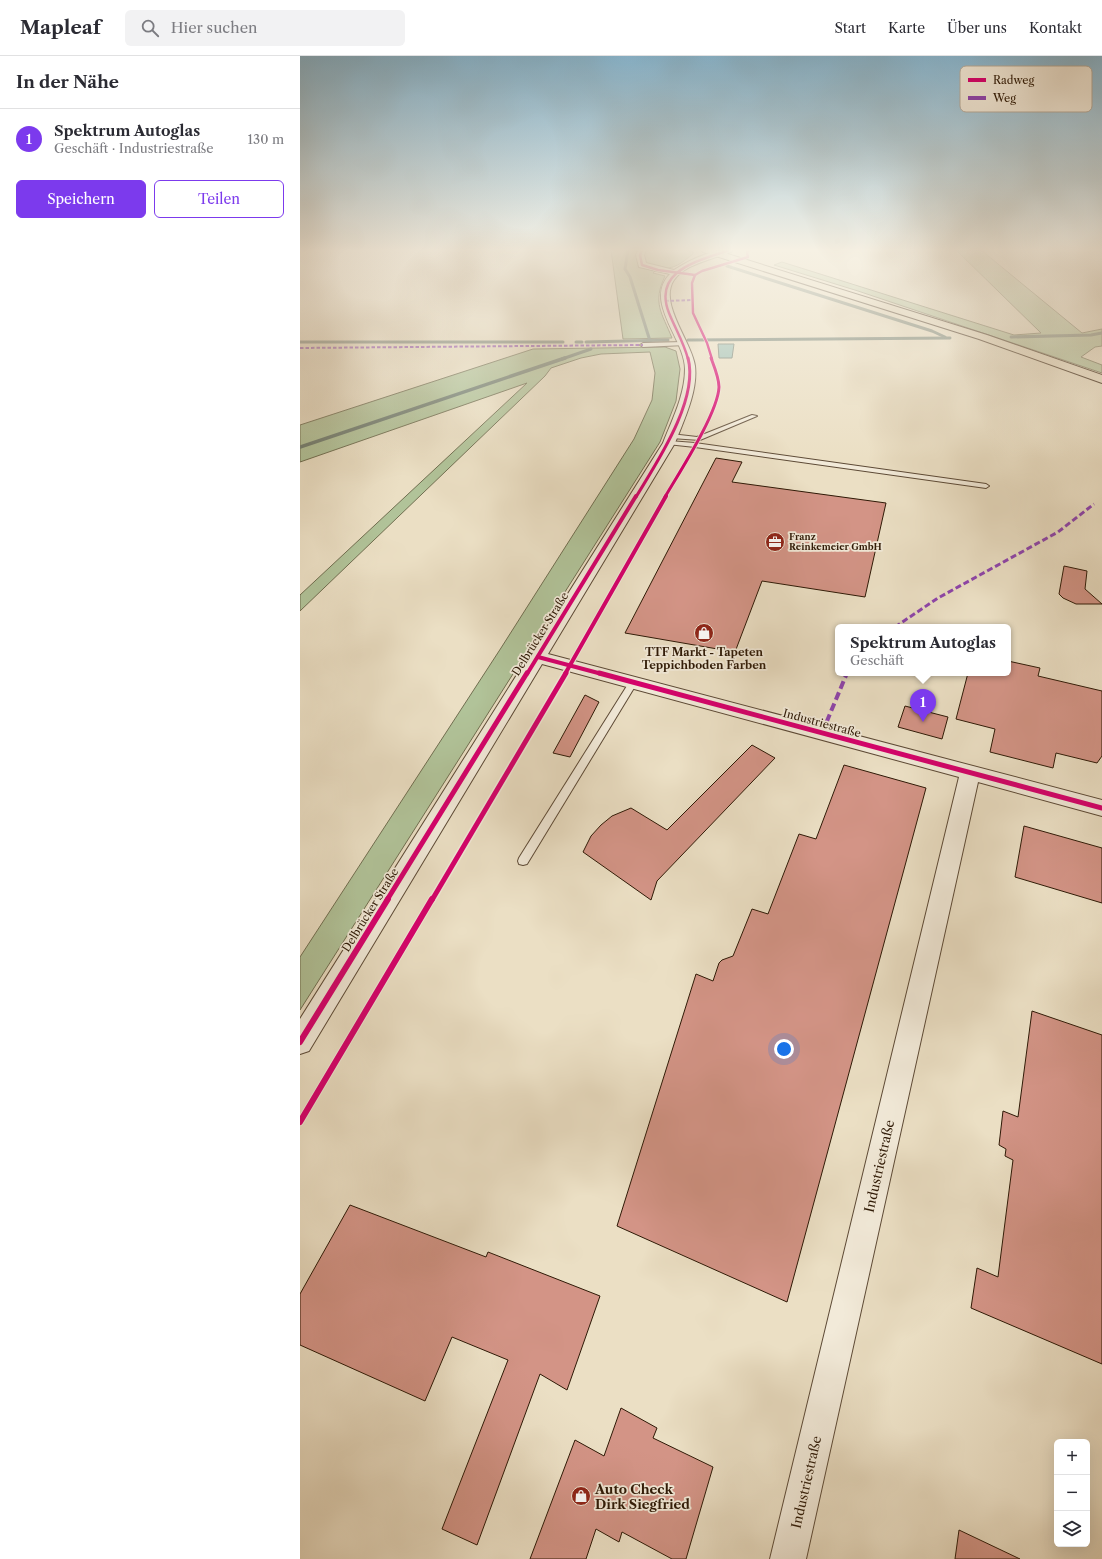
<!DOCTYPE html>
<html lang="de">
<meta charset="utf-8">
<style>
:root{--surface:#fff;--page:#f2f2f3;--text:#2b2b33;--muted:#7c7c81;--line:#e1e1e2;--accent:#7c3aed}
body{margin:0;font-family:"Libre Caslon Text",serif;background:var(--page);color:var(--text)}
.controls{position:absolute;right:12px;bottom:12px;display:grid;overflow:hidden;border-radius:6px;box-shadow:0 4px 16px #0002}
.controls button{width:36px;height:36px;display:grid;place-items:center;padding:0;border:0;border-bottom:1px solid var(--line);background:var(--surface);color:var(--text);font:20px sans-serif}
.you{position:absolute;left:484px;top:993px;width:14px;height:14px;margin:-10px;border:3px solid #fff;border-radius:50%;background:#1a73e8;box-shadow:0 0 0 6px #1a73e833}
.badge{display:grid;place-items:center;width:26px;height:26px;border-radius:50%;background:var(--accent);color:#fff;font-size:13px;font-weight:700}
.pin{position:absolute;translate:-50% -33px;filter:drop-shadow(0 1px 2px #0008)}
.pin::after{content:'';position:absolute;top:21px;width:14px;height:12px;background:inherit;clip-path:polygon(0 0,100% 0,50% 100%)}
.popup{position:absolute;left:535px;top:568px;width:176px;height:52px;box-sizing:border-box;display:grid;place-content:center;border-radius:6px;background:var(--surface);filter:drop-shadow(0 1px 3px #0005);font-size:13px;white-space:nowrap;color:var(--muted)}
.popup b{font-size:15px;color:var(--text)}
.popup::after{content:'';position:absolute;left:50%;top:100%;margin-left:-8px;border:8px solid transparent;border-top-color:var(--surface)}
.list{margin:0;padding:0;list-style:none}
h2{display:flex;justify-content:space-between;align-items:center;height:52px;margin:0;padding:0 16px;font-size:17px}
h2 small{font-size:13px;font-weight:400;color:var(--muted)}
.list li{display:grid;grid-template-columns:26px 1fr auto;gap:12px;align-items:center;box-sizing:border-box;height:60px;padding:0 16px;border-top:1px solid var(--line)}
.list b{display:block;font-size:15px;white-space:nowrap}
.list p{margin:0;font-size:13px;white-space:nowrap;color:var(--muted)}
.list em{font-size:13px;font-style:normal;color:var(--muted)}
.actions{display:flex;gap:8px;padding:12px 16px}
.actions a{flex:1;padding:9px 0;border:1px solid var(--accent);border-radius:6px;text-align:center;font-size:14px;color:var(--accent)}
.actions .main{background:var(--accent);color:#fff}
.icon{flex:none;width:22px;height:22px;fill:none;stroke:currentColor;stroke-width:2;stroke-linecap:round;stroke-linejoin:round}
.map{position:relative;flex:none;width:802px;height:1503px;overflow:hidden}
header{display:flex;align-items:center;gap:24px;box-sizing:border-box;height:56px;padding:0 20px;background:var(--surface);border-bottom:1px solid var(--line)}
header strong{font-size:19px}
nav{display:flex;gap:22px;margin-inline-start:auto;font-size:14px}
.search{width:280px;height:36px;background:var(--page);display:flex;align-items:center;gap:10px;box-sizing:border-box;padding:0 14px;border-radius:6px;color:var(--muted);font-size:15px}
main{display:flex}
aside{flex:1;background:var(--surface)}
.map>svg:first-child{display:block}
</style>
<header>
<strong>Mapleaf</strong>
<div class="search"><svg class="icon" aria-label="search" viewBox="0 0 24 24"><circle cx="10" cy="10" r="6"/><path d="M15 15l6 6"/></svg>Hier suchen</div>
<nav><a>Start</a><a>Karte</a><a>Über uns</a><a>Kontakt</a></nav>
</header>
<main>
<aside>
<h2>In der Nähe<small></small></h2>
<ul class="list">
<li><span class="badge">1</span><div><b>Spektrum Autoglas</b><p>Geschäft · Industriestraße</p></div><em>130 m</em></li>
</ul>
<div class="actions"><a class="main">Speichern</a><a>Teilen</a></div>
</aside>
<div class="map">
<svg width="802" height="1503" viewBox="0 0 802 1503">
<rect width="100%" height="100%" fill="#ebdfc4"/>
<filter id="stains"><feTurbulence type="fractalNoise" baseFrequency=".005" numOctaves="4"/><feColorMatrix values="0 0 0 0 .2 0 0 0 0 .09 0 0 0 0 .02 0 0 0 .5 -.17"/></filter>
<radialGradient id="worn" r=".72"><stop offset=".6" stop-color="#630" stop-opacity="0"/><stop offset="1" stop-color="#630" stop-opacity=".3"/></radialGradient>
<g fill="#b1c399" stroke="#706e50">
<path d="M311,194H387L393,196V198C381,207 375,214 358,212L353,217L365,220C352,247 362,257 372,282L323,283Z"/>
<path d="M681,194L782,277L802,273V290L795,291L781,301L802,309V317L558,235L474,209L482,206L714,279L741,277L657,195Z"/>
<path d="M365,291L376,295L380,313L376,345L360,386L0,954V901L201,592L334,383L352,344L355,317L350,296L301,298L281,302L251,312L245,320L0,555V539L227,327L0,406V369L233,293Z"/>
</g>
<path fill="#98bdb3" stroke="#6e7b6e" d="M418,288H434L432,302H419Z"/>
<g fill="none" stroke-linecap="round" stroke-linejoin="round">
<g stroke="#6e7b6e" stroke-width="3">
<path d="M328,194L325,213L330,221L350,285"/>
<path d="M427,210L632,275L645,281"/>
<path d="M711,281L791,279L802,277"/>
<path d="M388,284L650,282"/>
<path d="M0,286H263"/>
<path d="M276,286H282"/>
<path d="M286,286L368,284"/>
<path d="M262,303L291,293"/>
</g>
<path stroke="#6e7b6e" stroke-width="3.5" d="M0,391L265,302"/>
</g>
<g fill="#d39486" stroke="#2e1906">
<path d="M416,402L442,406L432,426L586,447L565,541L462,525L435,596L325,577Z"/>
<path d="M764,510L787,515L785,533L802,548H776L763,542L759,538Z"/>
<path d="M708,605L740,612L738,620L802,635V700L797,707L756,697L753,712L690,696L695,673L656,663L668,617H708Z"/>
<path d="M285,639L299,646L270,701L253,697Z"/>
<path d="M605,650L648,661L642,683L598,671Z"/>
<path d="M452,689L475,702L357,825L351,844L283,796L291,780L301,769L312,760L331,752L367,774Z"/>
<path d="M544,709L626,732L487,1246L317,1170L396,918L413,925L419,907L422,904L433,900L452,853L468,858L499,778L516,783Z"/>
<path d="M724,770L802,792V847L715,821Z"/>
<path d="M732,955L802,979V1308L671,1252L677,1212L698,1221L713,1104L705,1100L706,1093L699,1089L703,1055L718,1061Z"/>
<path d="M50,1149L186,1201L188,1196L300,1240L267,1334L240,1318L177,1489L142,1473L208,1304L152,1281L125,1345L0,1289V1238Z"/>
<path d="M321,1352L357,1372L353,1382L413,1411L386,1503H372L322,1476L319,1486L296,1473L286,1503H230L275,1384L304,1400Z"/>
<path d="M659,1474L720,1503H655Z"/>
</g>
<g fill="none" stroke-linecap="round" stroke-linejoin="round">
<g stroke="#5d4a36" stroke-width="2">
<g id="lane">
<path d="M383,286L385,287V289L343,291L340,289L343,287Z"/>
<path d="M452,359L457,360L400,384L371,382L368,380L371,378L397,381Z"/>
<path d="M369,385L395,387L686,428L689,430L686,432L395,391L367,388L366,387Z"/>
<path d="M333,624L337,627L227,808L223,809L219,808L218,805L219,802L330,625Z"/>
</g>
</g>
<g stroke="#5d4a36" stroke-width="2">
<path id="street" d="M338,194H346L344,199L346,207L374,214C391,203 413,193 433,194C429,198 422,199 416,201C402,206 383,211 374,224C358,247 392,286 395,310C398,335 384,364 375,387L248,598L802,744V760L678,726L506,1503H470L659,721L242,608L9,995L0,998V963L363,387C372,364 385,339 385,313C385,283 343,245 370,218L339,211L336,199Z"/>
</g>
<g stroke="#2e1906" stroke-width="2">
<path id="primary" d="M401,194H415L687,279L802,319V327L679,283L403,196Z"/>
</g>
<use href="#lane" fill="#f2ead9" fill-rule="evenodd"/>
<use href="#street" fill="#f2ead9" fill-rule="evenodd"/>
<use href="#primary" fill="#ebdfc4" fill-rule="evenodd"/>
<g stroke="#8e44ad" stroke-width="2" stroke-dasharray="3.5 2" stroke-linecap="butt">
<path d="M365,245L392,244"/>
<path d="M0,292L343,289"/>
</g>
<path stroke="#8e44ad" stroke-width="3" stroke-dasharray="6 3" stroke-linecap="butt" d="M595,571L638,542L758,476L794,448"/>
<path stroke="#8e44ad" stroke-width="4" stroke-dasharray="8 4" stroke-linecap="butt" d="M522,677L547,617"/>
<g stroke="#f2ead9" stroke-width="3.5">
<g id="cycleway-far4">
<path d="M342,194L340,199L342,209L358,214L395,219"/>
<path d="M388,303C384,287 375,272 369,257C352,214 399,205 429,194"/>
<path d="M412,303L407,287L393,257L392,227L395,219L402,215L448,201L447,196L449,194"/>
</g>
</g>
<g stroke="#f2ead9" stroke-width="4.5">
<g id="cycleway-far3">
<path d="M336,441C357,406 399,344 388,302"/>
<path d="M365,441C379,417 418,357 419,331C419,322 414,310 411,302"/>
</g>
</g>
<g stroke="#f2ead9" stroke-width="6">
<g id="cycleway-far2">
<path d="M238,601L302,618"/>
<path d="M227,618L336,440"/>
<path d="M265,618L366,440"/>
</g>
</g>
<g stroke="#f2ead9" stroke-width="8">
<g id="cycleway-far1">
<path d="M299,617L802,752"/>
<path d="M87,844L227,617"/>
<path d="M132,844L266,617"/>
</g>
</g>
<g stroke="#f2ead9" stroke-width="8">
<g id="cycleway">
<path d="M0,986L88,843"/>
<path d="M0,1066L132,843"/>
</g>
</g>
<use href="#cycleway-far4" stroke="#d6006c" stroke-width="2.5"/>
<use href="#cycleway-far3" stroke="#d6006c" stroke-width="3"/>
<use href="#cycleway-far2" stroke="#d6006c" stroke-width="4"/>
<use href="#cycleway-far1" stroke="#d6006c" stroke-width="5"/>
<use href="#cycleway" stroke="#d6006c" stroke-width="6"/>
</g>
<linearGradient id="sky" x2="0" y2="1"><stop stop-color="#88b8d3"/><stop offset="0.48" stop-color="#f6f1e4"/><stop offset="1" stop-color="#f6f1e4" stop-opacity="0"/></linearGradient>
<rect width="802" height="404" fill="url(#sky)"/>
<defs>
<g id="office-disc" transform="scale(1)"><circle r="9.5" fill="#8f2418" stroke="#f2ead9"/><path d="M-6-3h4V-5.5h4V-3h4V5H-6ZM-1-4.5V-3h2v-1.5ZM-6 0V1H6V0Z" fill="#fff"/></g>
<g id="shop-disc" transform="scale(1)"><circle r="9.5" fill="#8f2418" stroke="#f2ead9"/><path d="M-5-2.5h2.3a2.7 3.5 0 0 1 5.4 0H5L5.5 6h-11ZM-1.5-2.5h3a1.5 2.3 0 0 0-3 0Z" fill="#fff"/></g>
</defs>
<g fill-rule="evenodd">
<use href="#office-disc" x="475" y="486"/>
<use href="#shop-disc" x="404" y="577"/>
<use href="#shop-disc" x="281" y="1440"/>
</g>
<g text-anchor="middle" stroke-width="3.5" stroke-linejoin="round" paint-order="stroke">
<g font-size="9" font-weight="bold" fill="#2e1906" stroke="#f2ead9" text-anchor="start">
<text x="489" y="484">Franz<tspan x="489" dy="10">Reinkemeier GmbH</tspan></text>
</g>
<g font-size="11" fill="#2e1906" stroke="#f2ead9">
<text transform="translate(240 578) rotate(-58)" y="4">Delbrücker Straße</text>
<text transform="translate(522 667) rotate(15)" y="4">Industriestraße</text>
<text transform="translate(70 854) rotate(-58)" y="4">Delbrücker Straße</text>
</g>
<g font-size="11" font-weight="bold" fill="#2e1906" stroke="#f2ead9">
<text x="404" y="600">TTF Markt - Tapeten<tspan x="404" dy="13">Teppichboden Farben</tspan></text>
</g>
<g font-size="13" fill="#2e1906" stroke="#f2ead9">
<text transform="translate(579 1110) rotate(-77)" y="5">Industriestraße</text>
<text transform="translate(506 1426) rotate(-77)" y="5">Industriestraße</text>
</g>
<g font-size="13" font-weight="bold" fill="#2e1906" stroke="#f2ead9" text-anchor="start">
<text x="295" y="1438">Auto Check<tspan x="295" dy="15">Dirk Siegfried</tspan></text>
</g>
</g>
<rect x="660" y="10" width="132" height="46" rx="6" fill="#f2ead9" stroke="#b7ab9a" stroke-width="1"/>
<rect x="668" y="22" width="18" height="4" fill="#d6006c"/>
<rect x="668" y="40" width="18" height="4" fill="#8e44ad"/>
<g font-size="11" fill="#2e1906">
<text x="693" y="28">Radweg</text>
<text x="693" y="46">Weg</text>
</g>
<rect width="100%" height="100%" filter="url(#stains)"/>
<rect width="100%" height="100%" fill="url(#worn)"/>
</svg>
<div class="controls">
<button>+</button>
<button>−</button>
<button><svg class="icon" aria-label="layers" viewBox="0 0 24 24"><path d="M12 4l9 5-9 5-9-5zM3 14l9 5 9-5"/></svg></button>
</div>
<div class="you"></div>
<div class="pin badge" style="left:623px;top:666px">1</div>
<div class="popup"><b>Spektrum Autoglas</b>Geschäft</div>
</div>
</main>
